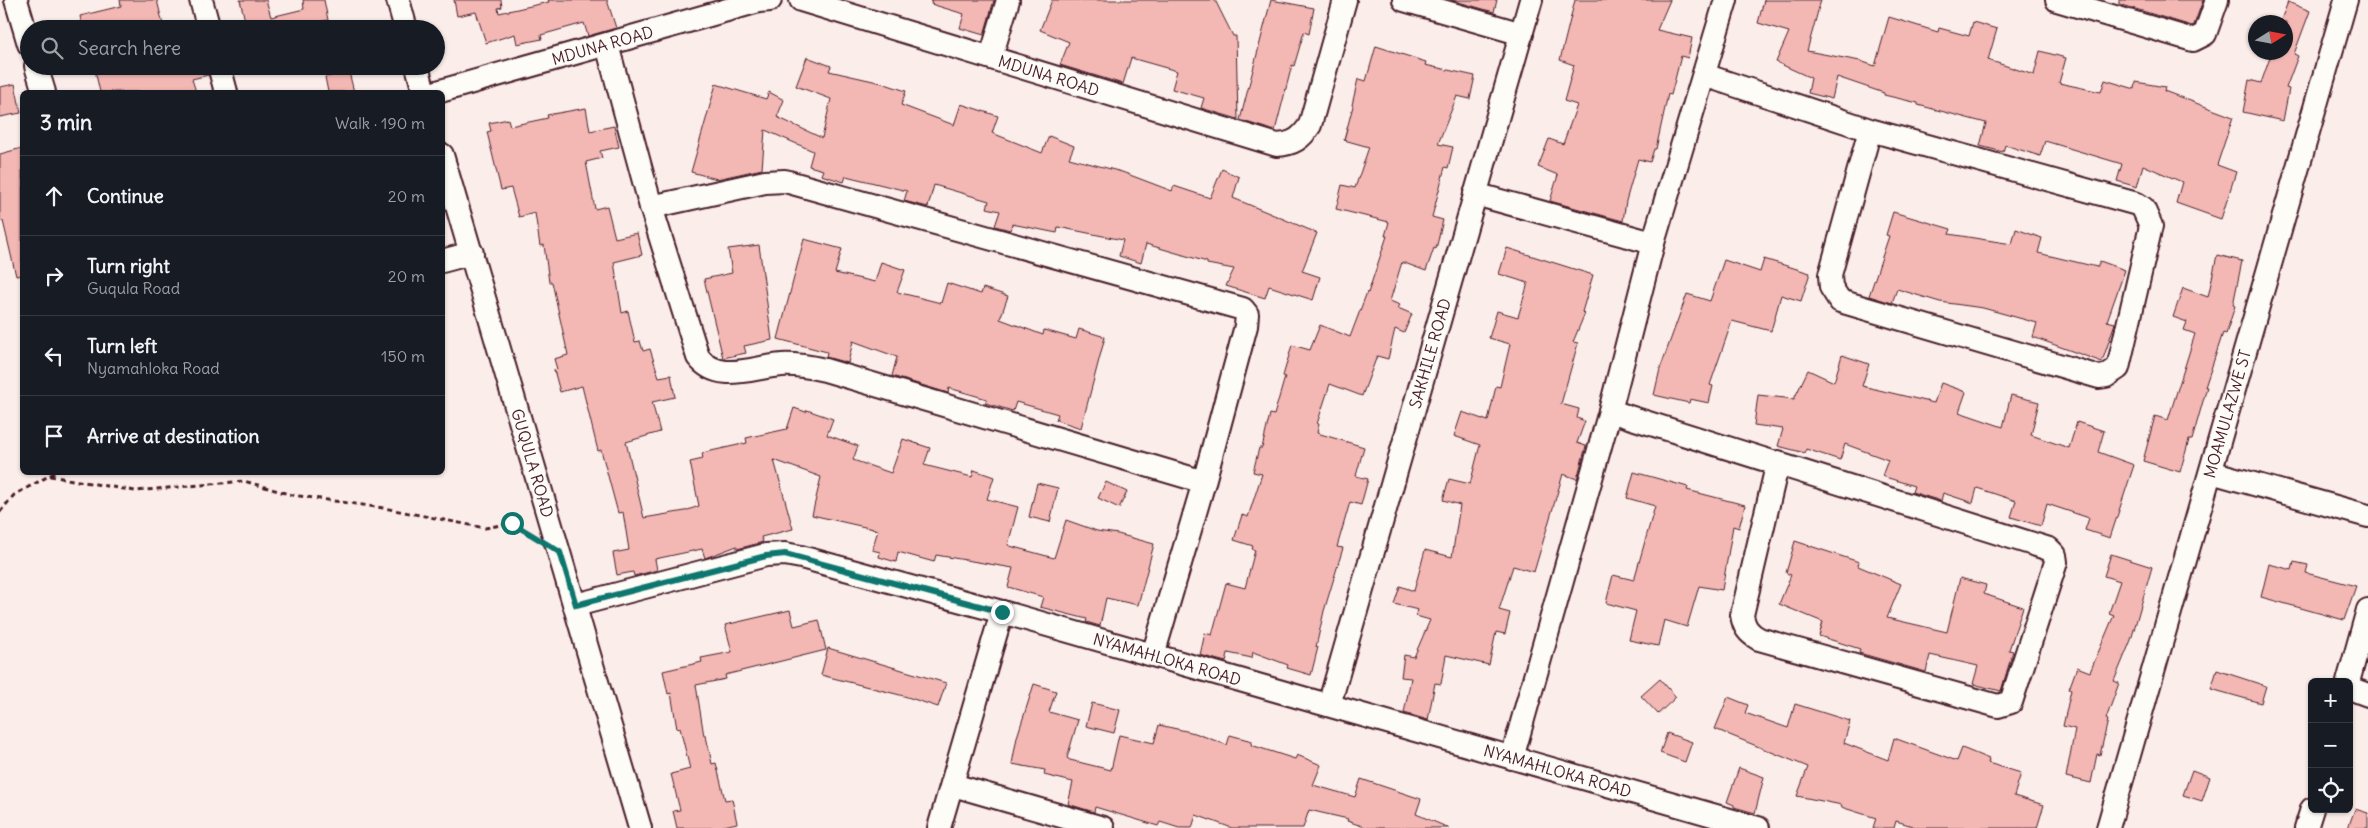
<!DOCTYPE html>
<meta charset="utf-8">
<style>
:root{--surface:#171b24;--page:#20242c;--text:#f1f3f6;--muted:#9ea1a6;--line:#363941}
body{margin:0;font-family:Delius,sans-serif;background:var(--page);color:var(--text)}
.controls{position:absolute;right:15px;bottom:15px;display:grid;overflow:hidden;border-radius:8px;box-shadow:0 1px 4px #0004}
.controls button{width:45px;height:45px;display:grid;place-items:center;padding:0;border:0;border-bottom:1px solid var(--line);background:var(--surface);color:var(--text);font:25px sans-serif}
.compass{position:absolute;left:2248px;top:15px;width:45px;height:45px;border-radius:50%;background:var(--surface);box-shadow:0 1px 4px #0004;rotate:79deg}
.stop{position:absolute;width:15px;height:15px;margin:-11px;border:4px solid #0f766e;border-radius:50%;background:#fff}
.stop.end{background:#0f766e;border-color:#fff;box-shadow:0 1px 5px #0008}
.list{margin:0;padding:0;list-style:none}
h2{display:flex;justify-content:space-between;align-items:center;height:65px;margin:0;padding:0 20px;font-size:21px}
h2 small{font-size:16px;font-weight:400;color:var(--muted)}
.list li{display:grid;grid-template-columns:32px 1fr auto;gap:15px;align-items:center;box-sizing:border-box;height:80px;padding:0 20px;border-top:1px solid var(--line)}
.list b{display:block;font-size:19px;white-space:nowrap}
.list p{margin:0;font-size:16px;white-space:nowrap;color:var(--muted)}
.list em{font-size:16px;font-style:normal;color:var(--muted)}
.icon{flex:none;width:28px;height:28px;fill:none;stroke:currentColor;stroke-width:2;stroke-linecap:round;stroke-linejoin:round}
.map{position:relative;flex:none;width:2368px;height:828px;overflow:hidden}
.search{position:absolute;background:var(--surface);box-shadow:0 1px 4px #0004;left:20px;top:20px;width:425px;height:55px;display:flex;align-items:center;gap:12px;box-sizing:border-box;padding:0 18px;border-radius:28px;color:var(--muted);font-size:19px}
.panel{position:absolute;background:var(--surface);box-shadow:0 1px 4px #0004;left:20px;top:90px;width:425px;height:385px;border-radius:8px}
.map>svg:first-child{display:block}
</style>
<div class="map">
<svg width="2368" height="828" viewBox="0 0 2368 828">
<rect width="100%" height="100%" fill="#fbeeea"/>
<filter id="ink" filterUnits="userSpaceOnUse"><feTurbulence type="fractalNoise" baseFrequency=".02" numOctaves="2"/><feDisplacementMap in="SourceGraphic" scale="10" xChannelSelector="R" yChannelSelector="G"/><feConvolveMatrix kernelMatrix="1 2 1 2 8 2 1 2 1" color-interpolation-filters="sRGB"/></filter>
<g filter="url(#ink)">
<g fill="#f3b8b4" stroke="#4a1f2b">
<path d="M120,0H157L164,29H126L125,23L101,29H83L80,16L121,6Z"/>
<path d="M240,0H266L271,17L304,9L303,0H324L328,20L285,29H247Z"/>
<path d="M454,0H501L502,7L498,8L499,13L549,2L548,0H607L616,28L588,36L584,23L541,35L542,39L517,44L515,34L486,43L476,12L457,16Z"/>
<path d="M932,0H994L984,35L960,28L964,14L931,4Z"/>
<path d="M1052,0H1215L1233,36H1236L1238,119L1201,108L1204,98L1172,89L1177,71L1131,58L1123,84L1060,65L1069,42L1040,30Z"/>
<path d="M1271,0L1314,8L1309,34L1304,32L1294,66L1292,65L1275,131L1240,120Z"/>
<path d="M1451,0H1497L1494,12Z"/>
<path d="M1575,0H1670L1657,30L1692,38L1688,58L1681,56L1671,95L1668,94L1656,149H1654L1650,162L1638,159L1626,201L1623,221L1550,201L1558,175L1538,167L1549,139L1563,144L1577,105L1564,101L1574,65L1560,60Z"/>
<path d="M1764,0H1821L1807,51L1860,61L1875,66L1889,17L1938,32L1939,28L1969,36L1973,22L1997,29L1988,60L2034,75L2040,51L2066,58L2059,83L2101,92L2105,80L2135,89L2136,82L2165,87L2164,91L2233,117L2217,165L2236,172L2221,219L2176,203L2182,182L2143,165L2137,187L2117,181L2122,164L2045,141L2040,156L2005,145L2003,152L1980,146L1986,123L1918,105V103L1884,95V93L1837,77L1832,99L1808,93L1811,78L1776,62L1789,32L1758,23Z"/>
<path d="M2119,0H2203L2194,25L2192,26L2119,4Z"/>
<path d="M2288,2L2310,11L2294,54L2298,56L2286,88L2289,89L2283,121L2243,112L2249,80L2261,83L2272,52H2286V22H2280Z"/>
<path d="M1376,46L1426,62L1425,65L1475,76L1470,99L1457,96L1438,144L1453,147L1448,168L1445,167L1432,217L1443,220L1436,249L1434,248L1426,271L1402,262L1390,301L1400,305L1398,308L1412,314L1404,333L1395,329L1388,359L1377,356L1362,396L1330,384L1317,424H1319L1317,433L1364,447L1356,476L1368,479L1361,505L1350,502L1337,547L1343,548L1324,611L1316,647H1318L1311,675L1287,668L1288,665L1253,652L1252,658L1228,653L1226,662L1200,655L1205,633L1212,635L1226,583L1245,588L1255,550L1252,549L1253,546L1234,540L1242,515L1248,517L1262,474L1253,472L1259,448H1262L1270,414L1274,415L1285,377L1283,376L1292,345L1310,350L1320,325L1350,337L1367,292L1368,293L1387,236H1385L1389,222L1336,209L1342,185L1355,188L1369,147L1344,140L1353,106L1352,105L1358,79L1366,81Z"/>
<path d="M807,57L831,66L829,71L882,83L906,91L901,105L954,125L961,104L998,116L992,133L1042,153L1049,136L1074,146L1069,158L1122,172L1172,191L1174,186L1210,198L1222,169L1239,177L1233,198L1317,233L1302,271L1320,277L1313,300L1269,286L1265,298L1226,286L1234,269L1207,264V262L1146,244L1141,263L1119,256L1123,240L1058,227L1057,233L1012,224L1010,230L995,226L1000,211L987,208L989,201L934,185L928,207L904,201L907,191L846,176L844,182L821,175L823,170L809,166L813,151L765,130L762,169L717,179L691,172L716,84L766,99L769,92L784,100L777,117L822,138L831,99L796,86Z"/>
<path d="M94,66H206L208,75L192,79L196,92H100Z"/>
<path d="M349,72L354,92H328L325,77Z"/>
<path d="M15,84L21,113L0,117V87Z"/>
<path d="M586,108L590,131L614,126L619,147L600,151L602,158L586,162L595,209L607,206L615,238L637,233L642,255L614,262L622,313L628,311L635,342L640,341L643,351L650,349L659,377L671,375L675,397L652,402L660,432L626,442L644,518L685,511L699,506L690,462L703,459L702,453L747,443L746,438L787,429L794,408L806,412L807,410L833,419L827,435L858,446L853,460L891,473L903,439L930,448L924,465L972,477L974,470L994,477L987,499L1018,507L1008,545L1010,546L1054,558L1066,520L1097,531L1118,534L1154,544L1138,605L1106,598L1100,626L1086,622L1087,619L1040,607L1043,597L1008,587L1013,568L936,555L934,562L898,552L896,562L879,557L880,552L872,550L878,530L812,515L821,477L774,460L793,529L761,537L763,542L737,549V546L705,558L702,549L655,559L657,570L634,576L633,572L617,575L613,553L629,550L623,512L618,513L601,450L598,451L582,386L560,392L554,370L557,369L554,359L568,355L552,282H549L544,245L540,246L535,213L519,217L511,188L501,190L487,132L491,131L489,123L508,119L510,126L548,118L547,115Z"/>
<path d="M22,148V275L16,276L3,221L0,222V154Z"/>
<path d="M1893,212L1951,229L1949,234L2012,244L2016,229L2042,238L2038,253L2097,267L2100,261L2125,270L2107,321L2115,323L2102,362L2033,337L2037,323L1983,308L1940,302L1897,289L1892,303L1869,296L1889,236L1886,235Z"/>
<path d="M804,239L842,249L835,273L875,282L881,262L905,270L897,292L941,303L947,283L981,294L983,288L1008,296L1000,319L1043,335L1044,330L1076,339L1079,329L1105,337L1081,428L1056,420L1058,414L1016,402L1013,411L985,403L987,399L949,388L948,393L892,376L897,357L853,341L848,363L826,357L827,352L778,339Z"/>
<path d="M759,245L772,340L744,346L746,353L723,358L704,279L732,273L728,249Z"/>
<path d="M1507,248L1593,275L1582,312L1585,313L1573,342L1578,343L1561,404L1579,409L1577,418L1585,421L1577,443L1586,446L1577,479L1563,474L1534,572L1513,566L1499,610L1510,613L1505,634L1496,632L1489,665L1446,655L1441,684L1435,683L1428,720L1404,713L1411,678L1401,677L1404,655L1414,657L1430,620L1416,616L1418,610L1394,604L1400,586L1414,591L1425,550L1452,557L1460,505L1443,500L1449,479L1470,484L1480,445L1454,436L1462,412L1488,421L1496,386L1500,387L1510,344L1489,338L1497,311L1518,317L1528,283L1499,274Z"/>
<path d="M2217,255L2242,261L2233,305L2235,306L2226,334L2223,333L2205,387H2207L2192,440H2189L2180,472L2143,461L2155,416L2168,420L2195,334L2184,330L2187,322L2173,317L2183,288L2208,297Z"/>
<path d="M1764,259L1810,273L1801,301L1781,295L1771,331L1732,321L1710,385L1713,386L1709,403L1690,399L1689,403L1654,395L1660,369L1687,294L1710,301L1724,260L1760,272Z"/>
<path d="M1842,355L1869,364L1862,386L1934,403L1941,383L1966,392L1959,412L2003,427L2011,395L2039,402L2031,435L2069,448L2077,422L2104,431L2098,452L2134,465L2110,538L2085,530L2089,518L2047,504L2041,526L2011,517L2016,501L1977,488L1973,503L1943,493L1941,501L1912,492L1914,486L1882,476L1888,460L1845,444L1840,460L1806,449L1805,453L1778,446L1783,429L1754,425L1758,395L1794,399L1808,370L1834,382Z"/>
<path d="M1634,472L1688,487L1687,490L1745,505L1739,528L1733,526L1722,590L1699,586L1687,627L1664,620L1658,646L1629,640L1636,611L1606,603L1613,575L1634,580L1655,506L1627,498Z"/>
<path d="M1106,482L1127,492L1119,508L1098,498Z"/>
<path d="M1037,483L1058,488L1050,522L1029,517Z"/>
<path d="M1795,541L1859,562L1858,566L1901,584L1887,618L1947,632L1960,578L1986,585L1984,594L2023,607L2009,650L2013,651L2001,691L1973,684L1978,666L1930,655L1926,672L1859,653L1860,649L1819,636L1823,622L1779,604L1791,575L1786,573Z"/>
<path d="M2111,554L2152,567L2131,640L2114,681L2119,683L2106,719L2108,720L2100,755L2097,754L2091,783L2066,777L2075,729L2063,726L2071,690L2069,689L2077,667L2090,672L2114,615L2109,613L2120,581L2104,576Z"/>
<path d="M2294,562L2308,565L2306,573L2356,586L2344,620L2261,597L2269,564L2292,570Z"/>
<path d="M790,610L794,626L819,620L826,650L725,675L726,679L696,685L704,736H706L712,764L716,763L725,800L732,799L737,823L715,828H677L673,811L680,810L671,774L690,769L680,728L677,729L671,693L668,694L663,671L702,662L701,658L732,652L725,625Z"/>
<path d="M828,648L946,683L938,707L904,696L821,675Z"/>
<path d="M2217,670L2266,686L2261,703L2211,689Z"/>
<path d="M1660,679L1676,697L1658,714L1641,696Z"/>
<path d="M1034,684L1056,691L1049,712L1078,720L1067,758L1070,760L1111,770L1119,735L1154,743L1159,725L1195,733L1227,745L1230,735L1252,741L1251,745L1295,759L1297,755L1321,765L1313,785L1355,797L1361,779L1421,799L1416,814L1449,828H1368L1347,821L1348,819L1309,810L1303,828H1232L1196,815L1192,828H1179L1160,822L1158,826L1095,807L1094,812L1068,804L1073,782L1044,775L1045,770L1012,764L1017,737Z"/>
<path d="M1728,697L1748,705L1745,713L1788,728L1795,704L1850,721L1844,743L1888,760L1894,738L1957,761L1962,748L1989,759L1988,763L2021,773L2014,796L2044,805L2037,828H1919L1896,821L1894,828H1873L1876,818L1841,807L1842,805L1797,796L1808,767L1715,729Z"/>
<path d="M1092,703L1120,710L1114,733L1086,726Z"/>
<path d="M1667,733L1692,742L1685,762L1660,753Z"/>
<path d="M1739,768L1764,777L1755,813L1734,807V805L1727,802Z"/>
<path d="M2192,770L2210,777L2202,801L2183,795Z"/>
<path d="M2355,809L2368,813V828H2348Z"/>
</g>
<g fill="none" stroke-linecap="round" stroke-linejoin="round">
<g stroke="#4a1f2b" stroke-width="26">
<g id="minor">
<path d="M16,0L29,44"/>
<path d="M201,0L209,29"/>
<path d="M398,0L406,29"/>
<path id="s1" d="M801,0L1277,145C1293,144 1301,139 1310,125L1345,0"/>
<path d="M1404,0L1522,34"/>
<path d="M2057,0L2193,40L2205,34L2217,0"/>
<path d="M607,45L651,207L698,357C719,384 752,367 782,365C796,364 811,367 825,370L1204,482"/>
<path d="M991,57L1008,0"/>
<path d="M36,66L44,92"/>
<path d="M219,66L226,92"/>
<path d="M417,66L424,92"/>
<path d="M1704,75L1870,130L2137,204L2143,208L2151,226L2118,368L2106,376L2099,377L1840,301L1831,287L1830,275L1870,130"/>
<path id="s2" d="M437,92L759,1L770,0"/>
<path id="s3" d="M442,155L640,828"/>
<path d="M1475,194L1653,243"/>
<path d="M651,207L765,182L785,181L1243,309L1247,314L1246,326L1204,482L1153,655"/>
<path d="M442,261L472,253"/>
<path d="M1610,411L2049,549L2055,555L2056,562L2011,702L1998,706L1759,639C1748,633 1744,627 1742,615L1778,462"/>
<path d="M2211,472L2368,516"/>
<path id="s4" d="M576,605L766,555L785,554L801,557L1002,612L1758,828"/>
<path d="M2348,682L2368,610"/>
<path d="M2349,688L2368,695"/>
<path id="s5" d="M1329,705L1531,0"/>
<path d="M1512,758L1610,411L1653,243L1726,0"/>
<path d="M953,785L1103,828"/>
<path d="M939,828L1002,612"/>
<path id="s6" d="M2108,828L2346,0"/>
<path d="M2306,828L2312,809"/>
</g>
</g>
<g stroke="#4a1f2b" stroke-width="3" stroke-dasharray="5 4" stroke-linecap="butt">
<path d="M50,476L135,491L244,481L292,495L384,508L485,528L512,523L531,535"/>
<path d="M0,512L14,495L56,472"/>
</g>
<use href="#minor" stroke="#fdfcf7" stroke-width="22"/>
</g>
</g>
<g fill="none" stroke-linecap="round" stroke-linejoin="round" filter="url(#ink)">
<path stroke="#0f766e" stroke-width="6" d="M512,523L560,552L576,605L766,556L785,554L1002,612"/>
</g>
<g text-anchor="middle" stroke-width="4.5" stroke-linejoin="round" paint-order="stroke">
<g font-size="16" fill="#4a1f2b" stroke="#fdfcf7">
<text dy="6" stroke="none"><textPath href="#s2" startOffset="172">MDUNA ROAD</textPath></text>
<text dy="6" stroke="none"><textPath href="#s1" startOffset="259">MDUNA ROAD</textPath></text>
<text dy="6" stroke="none"><textPath href="#s5" startOffset="366">SAKHILE ROAD</textPath></text>
<text dy="6" stroke="none"><textPath href="#s6" startOffset="431">MOAMULAZWE ST</textPath></text>
<text dy="6" stroke="none"><textPath href="#s3" startOffset="321">GUQULA ROAD</textPath></text>
<text dy="6" stroke="none"><textPath href="#s4" startOffset="612">NYAMAHLOKA ROAD</textPath></text>
<text dy="6" stroke="none"><textPath href="#s4" startOffset="1018">NYAMAHLOKA ROAD</textPath></text>
</g>
</g>
</svg>
<div class="controls">
<button>+</button>
<button>−</button>
<button><svg class="icon" aria-label="locate" viewBox="0 0 24 24"><circle cx="12" cy="12" r="6"/><path d="M12 2v4M12 18v4M2 12h4M18 12h4"/></svg></button>
</div>
<svg class="compass" viewBox="-18 -18 36 36"><path d="M0-13l5 13h-10z" fill="#e53935"/><path d="M0 13l5-13h-10z" fill="#9ea1a6"/></svg>
<div class="stop" style="left:512px;top:523px"></div>
<div class="stop end" style="left:1002px;top:612px"></div>
<div class="search"><svg class="icon" aria-label="search" viewBox="0 0 24 24"><circle cx="10" cy="10" r="6"/><path d="M15 15l6 6"/></svg>Search here</div>
<section class="panel">
<h2>3 min<small>Walk · 190 m</small></h2>
<ul class="list">
<li><svg class="icon" aria-label="ahead" viewBox="0 0 24 24"><path d="M12 20V5M6 11l6-6 6 6"/></svg><div><b>Continue</b></div><em>20 m</em></li>
<li><svg class="icon" aria-label="right" viewBox="0 0 24 24"><path d="M7 20v-9h11M14 6l5 5-5 5"/></svg><div><b>Turn right</b><p>Guqula Road</p></div><em>20 m</em></li>
<li><svg class="icon" aria-label="left" viewBox="0 0 24 24"><path d="M17 20v-9H6M10 6l-5 5 5 5"/></svg><div><b>Turn left</b><p>Nyamahloka Road</p></div><em>150 m</em></li>
<li><svg class="icon" aria-label="arrive" viewBox="0 0 24 24"><path d="M6 21V4h12l-3 4 3 4H6"/></svg><div><b>Arrive at destination</b></div></li>
</ul>
</section>
</div>
